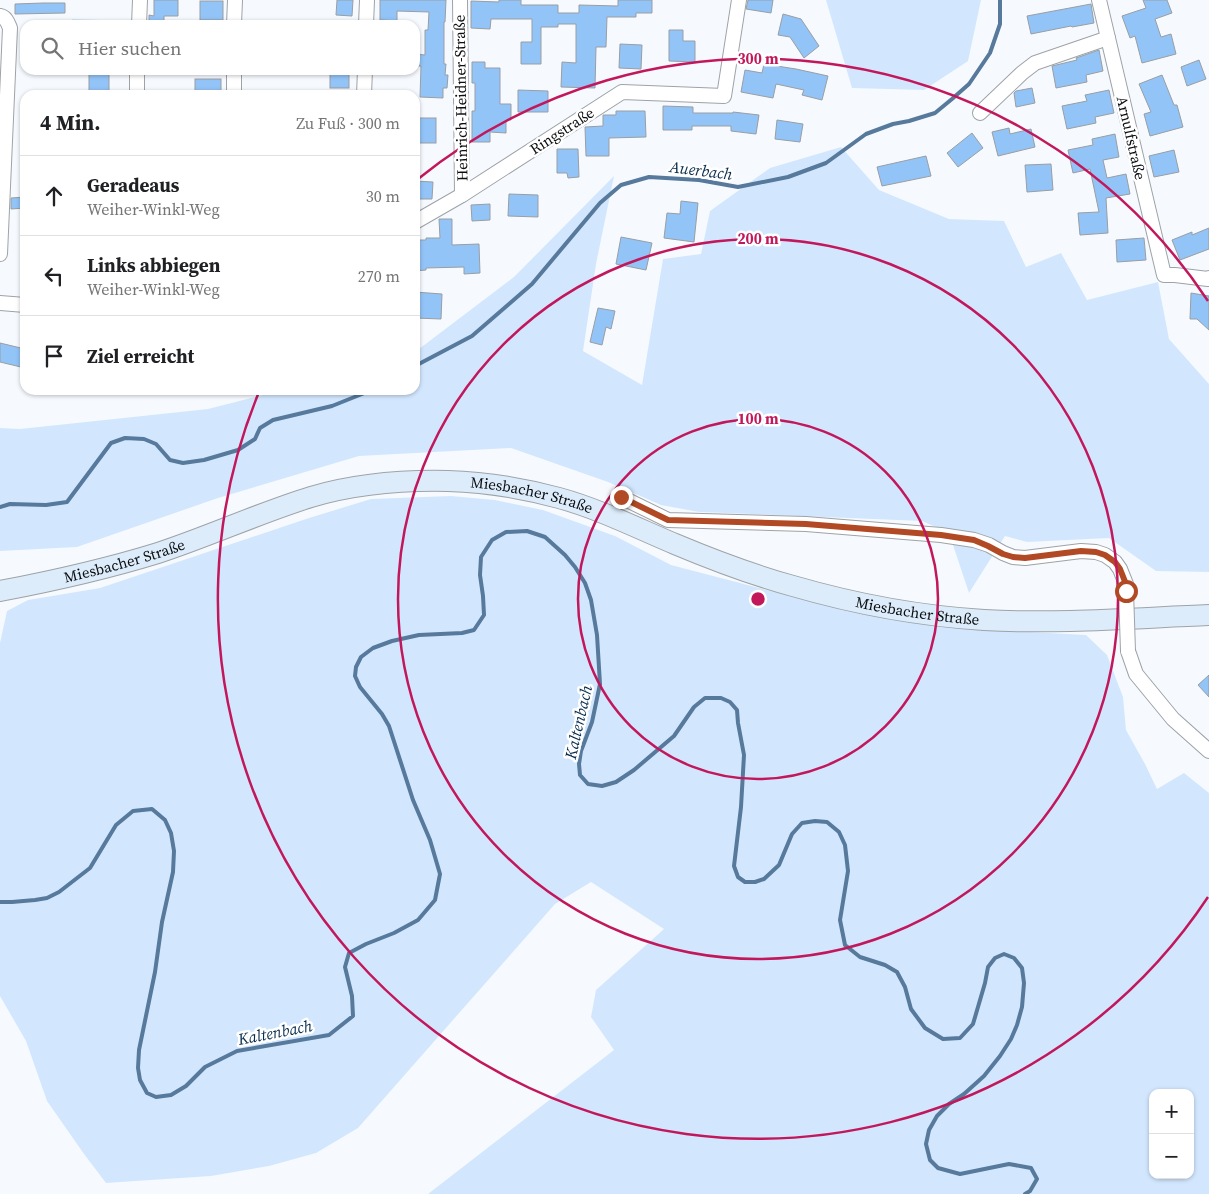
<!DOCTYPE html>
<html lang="de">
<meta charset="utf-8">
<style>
:root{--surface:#fff;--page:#f6f6f6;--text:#202124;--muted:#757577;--line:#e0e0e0}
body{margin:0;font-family:"Source Serif 4",serif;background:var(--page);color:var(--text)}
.controls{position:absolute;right:15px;bottom:15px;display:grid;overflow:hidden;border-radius:10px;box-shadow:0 1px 4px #0004}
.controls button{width:45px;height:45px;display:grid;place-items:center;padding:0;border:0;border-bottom:1px solid var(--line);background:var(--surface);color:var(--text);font:25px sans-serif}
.stop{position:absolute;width:15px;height:15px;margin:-11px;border:4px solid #b14a24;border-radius:50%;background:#fff}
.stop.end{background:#b14a24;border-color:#fff;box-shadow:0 1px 5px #0008}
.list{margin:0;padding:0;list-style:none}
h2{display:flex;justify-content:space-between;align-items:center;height:65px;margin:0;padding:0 20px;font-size:21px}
h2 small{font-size:16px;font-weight:400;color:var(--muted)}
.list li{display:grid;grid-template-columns:32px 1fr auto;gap:15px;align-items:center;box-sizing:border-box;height:80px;padding:0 20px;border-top:1px solid var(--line)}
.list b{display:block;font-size:19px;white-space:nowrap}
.list p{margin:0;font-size:16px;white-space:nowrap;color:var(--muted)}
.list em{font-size:16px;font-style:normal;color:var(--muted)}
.icon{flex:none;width:28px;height:28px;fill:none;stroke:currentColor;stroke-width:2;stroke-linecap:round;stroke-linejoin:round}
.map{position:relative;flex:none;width:1209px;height:1194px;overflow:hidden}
.search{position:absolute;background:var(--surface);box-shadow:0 1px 4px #0004;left:20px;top:20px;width:400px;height:55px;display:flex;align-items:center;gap:12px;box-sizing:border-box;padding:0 18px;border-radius:15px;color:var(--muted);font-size:19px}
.panel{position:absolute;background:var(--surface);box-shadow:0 1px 4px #0004;left:20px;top:90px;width:400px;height:305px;border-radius:15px}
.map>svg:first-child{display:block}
</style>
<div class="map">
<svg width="1209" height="1194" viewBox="0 0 1209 1194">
<rect width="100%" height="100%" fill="#f6fafe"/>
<g fill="#d2e7fe" fill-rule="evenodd">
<path d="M826,0H981L968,61L924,90L852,88Z"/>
<path d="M72,19L131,21V25H71Z"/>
<path d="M841,147L879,190L949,219L1004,221L1026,267L1061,253L1087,300L1158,282L1169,339L1209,384V572L1156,571L1109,538L1027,542L1005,536L969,593L949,533L922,521L699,512L661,505L608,482L511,448L359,456L218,498L77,547L0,551V428L20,429L208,409L283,390H415V352L514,277L614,176L596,264L583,351L642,385L663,259L701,254L710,211L770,168Z"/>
<path d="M451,496L495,500L543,510L615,536L671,565L767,590L870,614L976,629L1086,635L1107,655L1123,697L1126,730L1145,764L1157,789L1184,773L1209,793V1194H428L614,1050L591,1017L596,990L664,929L591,882L555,904L358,1128L316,1153L269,1166L211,1176L106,1183L84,1154L47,1101L26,1041L0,996V643L7,611L28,600L100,588L309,518L371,499ZM1153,1093H1190V1175H1153Z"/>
</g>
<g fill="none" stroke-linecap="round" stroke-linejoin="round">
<g stroke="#57799c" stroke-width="4">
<path d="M415,366L472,336L532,284L600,203L621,185L649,177L699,180L738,187L788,177L826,163L866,134L893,124L909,121L935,113L952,99L969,84L990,53L1000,24V0"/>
<path d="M0,507L10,504L46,505L67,502L111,443L125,438L144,439L156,444L170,460L183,463L204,460L238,450L255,439L260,428L273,420L332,406L372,390"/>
<path d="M0,902H12L35,900L47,898L59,892L90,868L116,825L133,811L152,809L165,820L171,833L174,851L173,872L162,922L155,972L139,1050L138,1068L140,1080L147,1093L156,1097L171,1095L186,1086L205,1067L237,1051L329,1035L353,1016L352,996L345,967L349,953L366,944L394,933L418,920L435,900L440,874L430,840L413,800L389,726L382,714L360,687L355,676L356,667L361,657L373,648L392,641L419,635L462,633L474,630L484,615L483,596L480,575L481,557L492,540L506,532L527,531L545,537L565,555L575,567L585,583L591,600L597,635L600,684L592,722L581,751L579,764L580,775L588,784L602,786L616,782L634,770L674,736L694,707L705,698H721L730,702L737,710L738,723L744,755L741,807L734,866L738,877L745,882H755L764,879L779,865L792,834L802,823L815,821L827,822L839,832L845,845L848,871L840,920L845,945L860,957L885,965L897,972L905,987L911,1009L925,1028L943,1039L960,1038L973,1024L985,983L988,967L995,958L1004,954L1014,958L1022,968L1024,983L1022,1007L1017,1025L1011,1039L1000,1056L984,1076L964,1094L949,1104L937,1116L929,1130L926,1144L930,1160L938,1168L960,1174L1009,1164L1031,1168L1037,1179L1030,1191L1025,1194"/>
</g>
</g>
<g fill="#93c4f7" stroke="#999ea3">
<path d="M154,0H178V16H164V25H149V15L154,16Z"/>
<path d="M337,0H353L352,16L336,15Z"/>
<path d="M380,0H446L445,22H444V64H446L445,75H448L447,88H443V98L420,97L421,66H415V54L425,55V30H428L429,12L397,11V21L380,20Z"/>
<path d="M499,0H521V5H558V13H579V5L618,6V0H652V13H636V17H607L606,47H596L595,88L561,87L562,62L576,63V24H558V27H541V64H521V42H532V19H491L490,29L471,28V1L499,2Z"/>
<path d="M748,0H773L771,13L746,9Z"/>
<path d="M1143,0H1167L1172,13L1155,19L1161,37L1171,34L1176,54L1142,63L1135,36L1130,38L1122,16L1146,8Z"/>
<rect x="200" y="1" width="23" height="19"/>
<path d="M43,3H65V13L15,14V4Z"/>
<path d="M1091,4L1094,23L1072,27L1071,26L1031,34L1027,16Z"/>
<path d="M783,14L801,19L819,46L804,58L790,37L778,35Z"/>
<path d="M669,30H683V41H695V62L669,61Z"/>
<path d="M620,44L642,45L641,69L619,68Z"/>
<path d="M1099,50L1103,71L1086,75L1087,82L1056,88L1052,66L1077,60L1076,58Z"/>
<path d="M1199,60L1206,79L1187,86L1181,67Z"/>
<path d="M472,62H485V68H500V104H511V120H506V133L490,132V142H472V111H475V83H472Z"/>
<path d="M764,64L796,69L828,76L822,100L802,95L804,90L776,84L773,98L741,92L745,70L762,73Z"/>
<rect x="330" y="70" width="19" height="18"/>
<rect x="89" y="71" width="20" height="24"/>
<path d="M1162,75L1174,105H1177L1183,127L1150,136L1144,114L1151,112L1139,84Z"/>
<rect x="195" y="79" width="26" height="16"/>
<path d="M1032,88L1035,103L1016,107L1014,93L1016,91Z"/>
<path d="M518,90L548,91V112H518Z"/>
<path d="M1109,90L1114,113L1095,117L1096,123L1067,129L1062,106L1087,101L1085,95Z"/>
<path d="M663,106L693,107V113H733V112L759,115L756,134L731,131V126H692V130H663Z"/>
<path d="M616,111H645L646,137L609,138V156H586L585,127L603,126V115H616Z"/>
<rect x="416" y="118" width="20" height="25"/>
<path d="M777,120L803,124L800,142L775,139Z"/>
<path d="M1009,128L1010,134L1031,129L1035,147L998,156L992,132Z"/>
<path d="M972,133L983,148L958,167L947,153Z"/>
<path d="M1115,134L1119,157L1103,160L1107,178L1126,174L1130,194L1106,198L1108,233L1080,235L1078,213L1099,212L1090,169L1073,173L1068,150L1093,145L1092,139Z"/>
<path d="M557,149H578L579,177L568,178L567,173H557Z"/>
<path d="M1174,150L1179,172L1154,177L1149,156Z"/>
<path d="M926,156L931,176L882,186L877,167Z"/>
<path d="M1051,164L1053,190L1027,192L1025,165Z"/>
<path d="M415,181L433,182L432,199H415Z"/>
<path d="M509,194L538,195V217L508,216Z"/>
<path d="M25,197V208L11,209V198Z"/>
<path d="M681,201L698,203L694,242L664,238L667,213L680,214Z"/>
<path d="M490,204V220L472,221L471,205Z"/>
<path d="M439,219H452V245L479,244L480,273L464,274V267L426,268V270L415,271V240H426V238H440Z"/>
<path d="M1209,228V249L1180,260L1172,240L1192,232V235Z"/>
<path d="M621,237L652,243L646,270L616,264Z"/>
<path d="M1144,238L1146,260L1117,262L1116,240Z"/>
<path d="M415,292L442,294L441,319L415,318Z"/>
<path d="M1191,293L1209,296V330L1197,319H1190Z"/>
<path d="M598,308L615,311L611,329L606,327L602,345L590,342Z"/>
<path d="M0,343L25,349V368L0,362Z"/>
<path d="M1209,675V697L1198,685Z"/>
</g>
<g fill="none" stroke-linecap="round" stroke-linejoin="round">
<g stroke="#9ea3a7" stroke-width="16">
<g id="minor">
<path d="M460,0L462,195"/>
<path d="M1099,0L1164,275H1175L1208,279L1209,278"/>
<path d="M0,16C6,17 8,23 10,28L0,254"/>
<path d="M139,25L140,0"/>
<path d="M234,25L235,0"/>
<path d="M366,25L367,0"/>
<path d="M137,95V70"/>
<path d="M234,95V70"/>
<path d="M364,95L365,70"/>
<path d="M980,113L1022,73L1035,63L1108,38"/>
<path d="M415,222L462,195L622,92L724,96L739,0"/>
<path d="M0,303L25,305"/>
<path d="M621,497L668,520L806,524L941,535L974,540L989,545L1003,553L1013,557L1025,558L1081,551L1096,552L1105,555L1115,562L1120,569L1126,584V591"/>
<path d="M1128,651L1136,674L1173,719L1209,751"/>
</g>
</g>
<g stroke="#9ea3a7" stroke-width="22">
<g id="secondary">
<path id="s1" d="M0,591C53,581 106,569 158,553C210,536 259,513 311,497C355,484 402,480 448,481C485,482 522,488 559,498C599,509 637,528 675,544C713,560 753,575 793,586C855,604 920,616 984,620C1059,624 1134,618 1209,615"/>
</g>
</g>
<use href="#minor" stroke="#fff" stroke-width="14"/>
<use href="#secondary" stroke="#ddecfb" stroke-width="20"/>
<g stroke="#9ea3a7" stroke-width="16" stroke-linecap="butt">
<path id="minor-bridge" d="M1126,591L1128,651"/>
</g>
<use href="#minor-bridge" stroke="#fff" stroke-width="14"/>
</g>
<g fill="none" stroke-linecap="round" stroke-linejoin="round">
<path stroke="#b14a24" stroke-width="6" d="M621,497L668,520L806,524L941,535L974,540L988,546L1003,554L1013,557L1025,558L1081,551L1096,552L1105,555L1115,562L1120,569L1126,584V591"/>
</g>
<g fill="none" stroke="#c2185b" stroke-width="2.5">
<circle cx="758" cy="599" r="180"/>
<circle cx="758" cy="599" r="360"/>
<path d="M1208 897A540 540 0 0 1 259 392M418 179A540 540 0 0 1 1208 301"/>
</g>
<g text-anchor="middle" stroke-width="5" stroke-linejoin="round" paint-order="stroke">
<g font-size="15" fill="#0b0d0f" stroke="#fff">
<text transform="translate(461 98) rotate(-91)" y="5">Heinrich-Heidner-Straße</text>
<text transform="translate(562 131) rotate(-33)" y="5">Ringstraße</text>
<text transform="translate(1131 138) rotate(77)" y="5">Arnulfstraße</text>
<text dy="5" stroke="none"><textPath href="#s1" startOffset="549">Miesbacher Straße</textPath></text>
<text dy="5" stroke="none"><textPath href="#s1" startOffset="128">Miesbacher Straße</textPath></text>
<text dy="5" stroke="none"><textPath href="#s1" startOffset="954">Miesbacher Straße</textPath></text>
</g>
<g font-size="16" font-style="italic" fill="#082c4c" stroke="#fff">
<text transform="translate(701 170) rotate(7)" y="6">Auerbach</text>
<text transform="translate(578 722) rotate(-77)" y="6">Kaltenbach</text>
<text transform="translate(275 1032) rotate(-11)" y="6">Kaltenbach</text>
</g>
</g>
<circle cx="758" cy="599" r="8" fill="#c2185b" stroke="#fff" stroke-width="2.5"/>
<g font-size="15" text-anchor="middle" font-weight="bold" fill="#c2185b" stroke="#fff" stroke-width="5" stroke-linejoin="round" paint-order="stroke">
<text x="758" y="64">300 m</text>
<text x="758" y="244">200 m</text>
<text x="758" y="424">100 m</text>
</g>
</svg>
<div class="controls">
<button>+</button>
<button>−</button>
</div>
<div class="stop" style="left:1126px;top:591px"></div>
<div class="stop end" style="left:621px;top:497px"></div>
<div class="search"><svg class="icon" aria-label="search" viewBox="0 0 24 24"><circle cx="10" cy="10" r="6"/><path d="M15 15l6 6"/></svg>Hier suchen</div>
<section class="panel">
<h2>4 Min.<small>Zu Fuß · 300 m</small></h2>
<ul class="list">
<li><svg class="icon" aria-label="ahead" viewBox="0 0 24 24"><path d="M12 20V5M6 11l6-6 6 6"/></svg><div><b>Geradeaus</b><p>Weiher-Winkl-Weg</p></div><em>30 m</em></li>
<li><svg class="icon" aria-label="left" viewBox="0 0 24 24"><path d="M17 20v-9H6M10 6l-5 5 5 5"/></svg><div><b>Links abbiegen</b><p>Weiher-Winkl-Weg</p></div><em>270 m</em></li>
<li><svg class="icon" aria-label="arrive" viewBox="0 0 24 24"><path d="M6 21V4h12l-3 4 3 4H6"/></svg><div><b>Ziel erreicht</b></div></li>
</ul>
</section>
</div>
